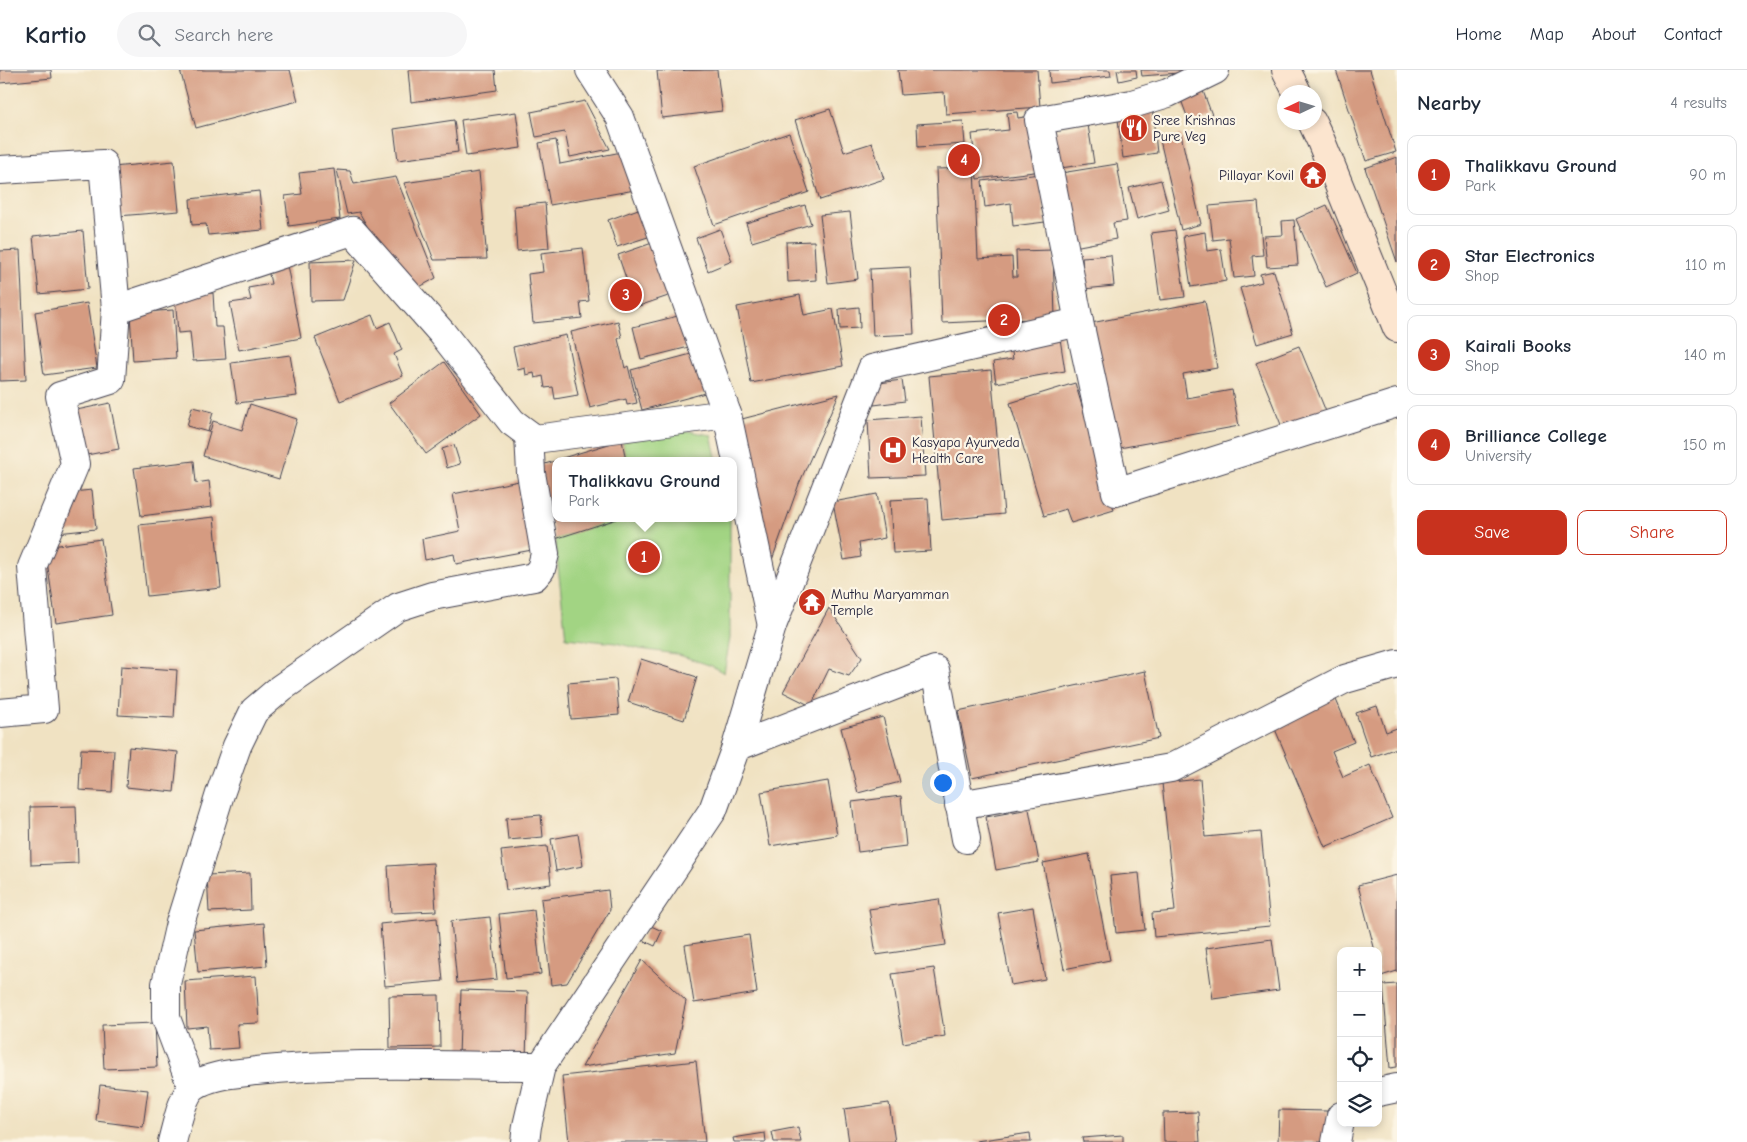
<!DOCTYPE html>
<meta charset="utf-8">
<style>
:root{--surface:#fff;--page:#f6f6f7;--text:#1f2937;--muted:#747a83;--line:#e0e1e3;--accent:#c8321e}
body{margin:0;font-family:"Comic Neue",sans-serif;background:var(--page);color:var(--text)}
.controls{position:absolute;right:15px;bottom:15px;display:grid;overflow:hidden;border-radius:10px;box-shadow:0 2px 8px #0003}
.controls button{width:45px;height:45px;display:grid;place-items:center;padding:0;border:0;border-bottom:1px solid var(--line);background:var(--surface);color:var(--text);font:25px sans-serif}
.compass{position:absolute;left:1277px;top:15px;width:45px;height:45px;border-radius:50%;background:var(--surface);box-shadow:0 2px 8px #0003;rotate:266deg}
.you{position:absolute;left:942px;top:712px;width:18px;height:18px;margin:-12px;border:4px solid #fff;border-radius:50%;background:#1a73e8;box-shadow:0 0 0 8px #1a73e833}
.badge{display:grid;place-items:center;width:32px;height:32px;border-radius:50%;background:var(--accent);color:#fff;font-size:16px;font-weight:700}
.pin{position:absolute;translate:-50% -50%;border:2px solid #fff;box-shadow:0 1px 5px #0006}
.popup{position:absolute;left:552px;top:387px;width:185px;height:65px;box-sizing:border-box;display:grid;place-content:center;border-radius:10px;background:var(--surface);filter:drop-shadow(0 1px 4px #0005);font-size:16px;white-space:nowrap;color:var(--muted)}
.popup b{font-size:19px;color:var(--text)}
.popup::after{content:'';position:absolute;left:50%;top:100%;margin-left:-10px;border:10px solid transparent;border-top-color:var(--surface)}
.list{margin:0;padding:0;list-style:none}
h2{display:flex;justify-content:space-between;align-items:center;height:65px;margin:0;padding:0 20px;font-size:21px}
h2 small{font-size:16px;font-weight:400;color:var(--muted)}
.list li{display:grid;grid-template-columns:32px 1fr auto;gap:15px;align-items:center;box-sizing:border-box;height:80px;margin:0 10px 10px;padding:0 10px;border:1px solid var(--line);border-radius:10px}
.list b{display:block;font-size:19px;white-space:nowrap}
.list p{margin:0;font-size:16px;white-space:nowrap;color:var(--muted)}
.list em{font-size:16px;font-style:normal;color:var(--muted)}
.actions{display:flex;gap:10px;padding:15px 20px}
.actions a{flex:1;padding:11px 0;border:1px solid var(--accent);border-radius:10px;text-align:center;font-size:18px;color:var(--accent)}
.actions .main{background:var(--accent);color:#fff}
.icon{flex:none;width:28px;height:28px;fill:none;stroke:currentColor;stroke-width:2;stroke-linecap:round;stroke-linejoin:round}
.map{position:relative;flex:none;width:1397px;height:1072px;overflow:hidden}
header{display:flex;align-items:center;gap:30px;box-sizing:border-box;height:70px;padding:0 25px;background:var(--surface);border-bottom:1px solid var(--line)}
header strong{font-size:24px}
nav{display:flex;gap:28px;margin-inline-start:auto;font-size:18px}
.search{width:350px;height:45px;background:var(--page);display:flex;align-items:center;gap:12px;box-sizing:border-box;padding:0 18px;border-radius:28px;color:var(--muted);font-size:19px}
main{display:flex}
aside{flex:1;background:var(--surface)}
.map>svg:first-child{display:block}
</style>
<header>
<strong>Kartio</strong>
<div class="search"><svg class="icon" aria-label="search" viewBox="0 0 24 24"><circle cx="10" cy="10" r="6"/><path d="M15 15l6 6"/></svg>Search here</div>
<nav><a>Home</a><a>Map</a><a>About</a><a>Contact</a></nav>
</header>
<main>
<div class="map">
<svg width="1397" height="1072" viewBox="0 0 1397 1072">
<rect width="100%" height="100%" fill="#fcf5e5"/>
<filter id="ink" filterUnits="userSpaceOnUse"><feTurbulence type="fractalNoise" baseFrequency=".02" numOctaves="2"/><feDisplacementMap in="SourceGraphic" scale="10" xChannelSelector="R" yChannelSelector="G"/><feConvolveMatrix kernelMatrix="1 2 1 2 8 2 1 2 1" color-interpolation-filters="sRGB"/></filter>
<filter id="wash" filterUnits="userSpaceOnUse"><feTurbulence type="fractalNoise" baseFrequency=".0096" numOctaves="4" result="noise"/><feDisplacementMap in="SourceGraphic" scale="20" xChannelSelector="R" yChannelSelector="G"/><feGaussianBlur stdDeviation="1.12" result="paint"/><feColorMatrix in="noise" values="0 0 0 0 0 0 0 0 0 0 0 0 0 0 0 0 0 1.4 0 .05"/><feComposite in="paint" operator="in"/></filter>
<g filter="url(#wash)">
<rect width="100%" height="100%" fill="#f0e2c2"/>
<g fill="#a2d483" stroke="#627b5f">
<path d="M688,361L711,365L717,391H626L622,370Z"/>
<path d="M618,448H730V568L724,603L712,596L676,584L640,579L616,573L566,568L555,469Z"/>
</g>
<g id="blocks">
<g fill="#d59b81">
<path d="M0,0H51L52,8L0,13Z"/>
<path d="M180,0H290L298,31L196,58Z"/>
<path d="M408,0H495L497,20L411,32Z"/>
<path d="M717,0L722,41L662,48L657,1Z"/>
<path d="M898,0H1037L1040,37L946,44L944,22L901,25Z"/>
<path d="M1049,0H1110L1111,6L1050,13Z"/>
<path d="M1117,0H1136L1137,7L1119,11Z"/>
<path d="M1141,0H1190V2L1142,6Z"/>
<path d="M1336,0H1370L1396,82L1366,91Z"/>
<path d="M1203,21L1212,45L1190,54L1181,30Z"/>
<path d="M585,31L610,79L570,87L565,62L536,67L531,42Z"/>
<path d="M1152,37L1157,83L1123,88L1117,42Z"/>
<path d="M830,39L844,82L872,73L884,109L820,130L795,50Z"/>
<path d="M516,42L521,78L466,86L461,50Z"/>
<path d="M1017,42L1018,48L1036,45L1042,101L977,109L972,64L1009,60L1007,43Z"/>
<path d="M454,50L458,82L398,90L394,59Z"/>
<path d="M963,51L965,74L918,77L917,54Z"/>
<path d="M1088,55L1094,93L1061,98L1055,61Z"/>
<path d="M789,63L809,122L714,155L694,96Z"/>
<path d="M1181,65L1201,154L1181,160L1160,70Z"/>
<path d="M556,70L560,94L627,81L635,120L550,135L539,73Z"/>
<path d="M1397,87V192L1365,98Z"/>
<path d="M174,91L179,141L118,146L113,97Z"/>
<path d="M1117,94L1127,151L1113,153L1116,169L1074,177L1061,103Z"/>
<path d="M974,98L978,189L1012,187L1013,207H1017L1016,181L1053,180L1055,248L942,253L936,99Z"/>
<path d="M334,99L340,149L289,156L285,126L302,124L299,103Z"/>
<path d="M337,100L350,101L354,114L396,107L436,208L412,221L384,186L359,142L347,144Z"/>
<path d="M479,102L487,189L434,190L404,113Z"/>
<path d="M1040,104L1045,152L1013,156L1011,133L985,137L982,111Z"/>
<path d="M1161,110L1169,140L1137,149L1129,118Z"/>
<path d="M259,121L263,160L208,165L206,154L192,155L190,129Z"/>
<path d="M1258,132L1263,185L1252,186L1254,206L1234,208L1229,168L1213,170L1209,136Z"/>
<path d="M545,133L549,178L517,181L514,136Z"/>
<path d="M805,135L811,154L752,172L746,153Z"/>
<path d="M1327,135L1357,203L1326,217L1296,149Z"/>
<path d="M641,138L651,166L617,177L608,150Z"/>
<path d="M850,142L858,209L828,213L820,145Z"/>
<path d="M1294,150L1298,195L1267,197L1264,166L1283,165L1282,151Z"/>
<path d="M720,159L732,191L708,201L696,168Z"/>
<path d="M1175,160L1185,227L1160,230L1151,163Z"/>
<path d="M83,161L88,219L39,224L33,166Z"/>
<path d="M1205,162L1207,181L1221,179L1226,211L1191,217L1183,166Z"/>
<path d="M814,171L816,210L788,212L786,172Z"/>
<path d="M655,172L674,224L636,237L618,185Z"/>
<path d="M583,178L589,231L580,232L582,248L533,253L528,204L543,202L541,183Z"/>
<path d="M20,180L26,310L0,311V181Z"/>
<path d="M1111,185L1114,216L1084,219L1082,187Z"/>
<path d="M356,190L343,230L311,231L310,192Z"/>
<path d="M287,195L301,268L239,280L230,233L251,230L248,218L271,214L268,199Z"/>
<path d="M910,197L914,264L873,266L870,199Z"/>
<path d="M1274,201L1293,263L1257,274L1240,218L1262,212L1260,204Z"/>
<path d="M213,223L215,257H223L226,289L193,291L190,262L178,263L175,226Z"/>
<path d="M800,225L804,245L833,239L843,296L751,313L737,237Z"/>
<path d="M1205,231L1217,298L1183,304L1187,328L1232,320L1239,356L1114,379L1091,253Z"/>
<path d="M87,233L97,298L44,305L35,242Z"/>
<path d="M859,237L860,258L840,259L839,239Z"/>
<path d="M173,240L176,288L133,291L130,243Z"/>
<path d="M372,245L377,258L390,252L402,280L394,284L403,306L340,331L315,268Z"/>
<path d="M682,245L689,277L641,289L633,257Z"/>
<path d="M618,251L622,267L618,269L625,298L628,296L637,333L627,335L626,329L590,338L571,262Z"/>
<path d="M1059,262L1065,301L996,313L993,292L1013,289L1010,270Z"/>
<path d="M566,265L578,325L555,329L553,317L545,318L543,306L535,308L534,303L526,305L525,298L518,300L513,277Z"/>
<path d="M1299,276L1327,344L1284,362L1256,293Z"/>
<path d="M695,283L705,323L642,340L631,300Z"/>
<path d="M290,285L297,326L237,333L231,293Z"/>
<path d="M444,292L481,344L426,384L389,333Z"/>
<path d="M991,300L1004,444L942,450L929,306Z"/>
<path d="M902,310L905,331L874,335L871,314Z"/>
<path d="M1075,313L1114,440L1071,453L1066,439L1044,446L1010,333Z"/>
<path d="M839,324L799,414L772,490L738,350Z"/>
<path d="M110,333L119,379L81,386L72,341Z"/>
<path d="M250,334L297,349L279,409L203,386L213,351L242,360Z"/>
<path d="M192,337L213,342L208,362L187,356Z"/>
<path d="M921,346L925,406L871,408L868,350Z"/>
<path d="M622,370L626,391H556V390Z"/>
<path d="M454,375L460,394L447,398L442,379Z"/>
<path d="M194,391L196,413L209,411L212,437L141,446L134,398Z"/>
<path d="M555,391V448L617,449L555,469L538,396Z"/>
<path d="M519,411L532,480L456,494L454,484L425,490L422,469L460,461L453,424Z"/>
<path d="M92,420L96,459L57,463L53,424Z"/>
<path d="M877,424L885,468L859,473L861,487L844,490L833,432Z"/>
<path d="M928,428L931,481L893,483L890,430Z"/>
<path d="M214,447L221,518L147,526L139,455Z"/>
<path d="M101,469L112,545L56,553L45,477Z"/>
<path d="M829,538L862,588L849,606L829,599L811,636L783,622Z"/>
<path d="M641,589L697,607L684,650L628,632Z"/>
<path d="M121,596L177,600L174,648L118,645Z"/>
<path d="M1145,601L1159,668L972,708L958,641Z"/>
<path d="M616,609L619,645L571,649L568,613Z"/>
<path d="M1334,625L1354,672L1332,681L1343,707L1370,695L1392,748L1325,777L1272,652Z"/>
<path d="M1377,636L1386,662L1397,658V678L1371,687L1356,643Z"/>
<path d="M883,647L900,712L858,723L841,658Z"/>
<path d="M129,677L178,682L174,722L126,717Z"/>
<path d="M81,679L114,680L112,722L79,720Z"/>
<path d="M1200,709L1205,767L1261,762L1270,856L1154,867L1152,843L1175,841L1162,713Z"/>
<path d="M828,711L837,765L770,776L761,722Z"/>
<path d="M901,726L906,776L858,782L852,732Z"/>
<path d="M76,736L78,793L31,795L30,737Z"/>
<path d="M1029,739L1039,792L996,800L986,747Z"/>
<path d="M541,745L543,767L508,770L506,748Z"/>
<path d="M578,764L583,796L556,801L551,769Z"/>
<path d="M547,776L551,814L506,820L501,781Z"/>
<path d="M1089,784L1110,890L1064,899L1043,793Z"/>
<path d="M433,793L436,841L391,843L388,796Z"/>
<path d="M250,803L251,840L209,842L207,805Z"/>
<path d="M1139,803L1145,860L1116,863L1110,806Z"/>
<path d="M1397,805V901L1381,906L1378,895V881H1375L1358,815Z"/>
<path d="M608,820L610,840L567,913L551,915L541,829Z"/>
<path d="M939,829L946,875L876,885L869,839Z"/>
<path d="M1033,837L1045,909L1011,915L998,843Z"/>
<path d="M534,840L541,904L506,908L499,844Z"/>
<path d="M490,847L497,909L457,913L451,851Z"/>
<path d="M437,848L443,911L385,916L380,854Z"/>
<path d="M264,853L267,896L198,902L194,860Z"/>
<path d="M649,855L662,861L655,876L642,870Z"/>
<path d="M749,865L757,923L694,933L685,875Z"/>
<path d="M1272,869L1279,920L1213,929L1206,878Z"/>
<path d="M642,890L686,931L675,983L582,997Z"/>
<path d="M934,898L945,966L903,973L892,904Z"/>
<path d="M256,906L259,953L237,954L239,978L209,980L207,956L187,958L185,911Z"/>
<path d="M1397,914V997L1390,998L1383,915Z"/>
<path d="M461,920L528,922L526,989L459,987Z"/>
<path d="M439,925L440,977L390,978L389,926Z"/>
<path d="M155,953L157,997L104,999L102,955Z"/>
<path d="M696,991L705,1072H569L562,1006Z"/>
<path d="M100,1015L148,1020L143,1057L96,1051Z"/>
<path d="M889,1033L895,1072H849L844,1039Z"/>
<path d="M1279,1040L1327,1041L1326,1072H1278Z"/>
<path d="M1198,1042L1200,1072H1164L1163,1043Z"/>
<path d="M798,1057L801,1072H774L772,1062Z"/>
<path d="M765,1063L766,1072H734L733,1068Z"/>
<path d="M1030,1063L1031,1072H976V1071Z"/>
<path d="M1123,1065V1072H1083L1082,1068Z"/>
</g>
</g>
</g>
<g filter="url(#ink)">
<use href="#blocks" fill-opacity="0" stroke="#413f4f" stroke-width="1"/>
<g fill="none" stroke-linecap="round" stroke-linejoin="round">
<g stroke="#413f4f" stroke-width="30">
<g id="minor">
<path d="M590,0L620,47L727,344L772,556"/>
<path d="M1215,0L1168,23L1132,34L1039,50L1079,252L1116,422L1397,333"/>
<path d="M0,100L103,94L116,239L111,310L60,326L75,394L32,497L44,639L0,643"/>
<path d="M116,239L352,161L442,263L512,352L535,369L727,344"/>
<path d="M736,677L935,600L966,769"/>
<path d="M959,735L1171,698L1345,609L1397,594"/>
<path d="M192,1017L166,948V914L180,853L220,724L237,676L254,641L281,618L398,537L432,526L534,507L541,499L545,484L531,403L529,365"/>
<path d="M1378,1022L1397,1018"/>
<path d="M172,1072C176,1058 182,1025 194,1016C211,1004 236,1004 256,1001C349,991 447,996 541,996"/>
<path d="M525,1072L527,1056L541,996L713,740L736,677L772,556L872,299L1079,252"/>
<path d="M1336,1072L1341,1046"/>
</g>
</g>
<g stroke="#413f4f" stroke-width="30">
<g id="secondary">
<path d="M1286,0L1297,22"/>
<path d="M1312,52L1321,71L1397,258"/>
</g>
</g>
<use href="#minor" stroke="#fff" stroke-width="28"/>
<use href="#secondary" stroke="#fce5cf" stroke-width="28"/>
</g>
</g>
<defs>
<g id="restaurant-disc" transform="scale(1.4375)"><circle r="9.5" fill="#c8321e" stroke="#fcf5e5"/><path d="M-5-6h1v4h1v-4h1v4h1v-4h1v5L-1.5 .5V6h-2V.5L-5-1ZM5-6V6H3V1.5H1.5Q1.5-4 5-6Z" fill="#fff"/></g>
<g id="temple-disc" transform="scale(1.4375)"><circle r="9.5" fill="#c8321e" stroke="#fcf5e5"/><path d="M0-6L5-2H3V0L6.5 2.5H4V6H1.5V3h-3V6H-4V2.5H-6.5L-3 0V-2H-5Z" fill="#fff"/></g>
<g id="hospital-disc" transform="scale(1.4375)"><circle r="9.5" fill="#c8321e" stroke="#fcf5e5"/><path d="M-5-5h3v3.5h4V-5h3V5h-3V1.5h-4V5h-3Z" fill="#fff"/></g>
</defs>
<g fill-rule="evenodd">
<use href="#restaurant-disc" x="1134" y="58"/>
<use href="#temple-disc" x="1313" y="105"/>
<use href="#hospital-disc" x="893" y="380"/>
<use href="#temple-disc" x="812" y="532"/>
</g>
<g text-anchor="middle" stroke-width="4.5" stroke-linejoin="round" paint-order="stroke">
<g font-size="14" fill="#22223b" stroke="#fcf5e5" text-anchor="start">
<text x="1153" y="55">Sree Krishnas<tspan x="1153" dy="16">Pure Veg</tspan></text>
<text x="1294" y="110" text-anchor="end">Pillayar Kovil</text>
<text x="912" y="377">Kasyapa Ayurveda<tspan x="912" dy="16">Health Care</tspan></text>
<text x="831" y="529">Muthu Maryamman<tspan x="831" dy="16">Temple</tspan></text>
</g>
</g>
</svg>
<div class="controls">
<button>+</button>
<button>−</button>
<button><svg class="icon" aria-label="locate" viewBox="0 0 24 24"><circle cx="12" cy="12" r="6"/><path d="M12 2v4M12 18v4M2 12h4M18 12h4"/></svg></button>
<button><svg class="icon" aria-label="layers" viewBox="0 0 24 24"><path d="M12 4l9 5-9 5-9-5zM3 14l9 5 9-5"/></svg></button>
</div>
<svg class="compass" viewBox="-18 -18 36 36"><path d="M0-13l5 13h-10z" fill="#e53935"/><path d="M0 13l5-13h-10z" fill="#747a83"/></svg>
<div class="you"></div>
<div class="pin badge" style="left:644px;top:487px">1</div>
<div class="popup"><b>Thalikkavu Ground</b>Park</div>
<div class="pin badge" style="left:1004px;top:250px">2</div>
<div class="pin badge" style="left:626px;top:225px">3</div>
<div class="pin badge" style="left:964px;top:90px">4</div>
</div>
<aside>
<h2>Nearby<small>4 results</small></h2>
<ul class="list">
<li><span class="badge">1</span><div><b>Thalikkavu Ground</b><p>Park</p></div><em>90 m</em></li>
<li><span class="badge">2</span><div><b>Star Electronics</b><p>Shop</p></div><em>110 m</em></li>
<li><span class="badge">3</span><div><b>Kairali Books</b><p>Shop</p></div><em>140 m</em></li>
<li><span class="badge">4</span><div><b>Brilliance College</b><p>University</p></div><em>150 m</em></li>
</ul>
<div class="actions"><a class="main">Save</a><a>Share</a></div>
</aside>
</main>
